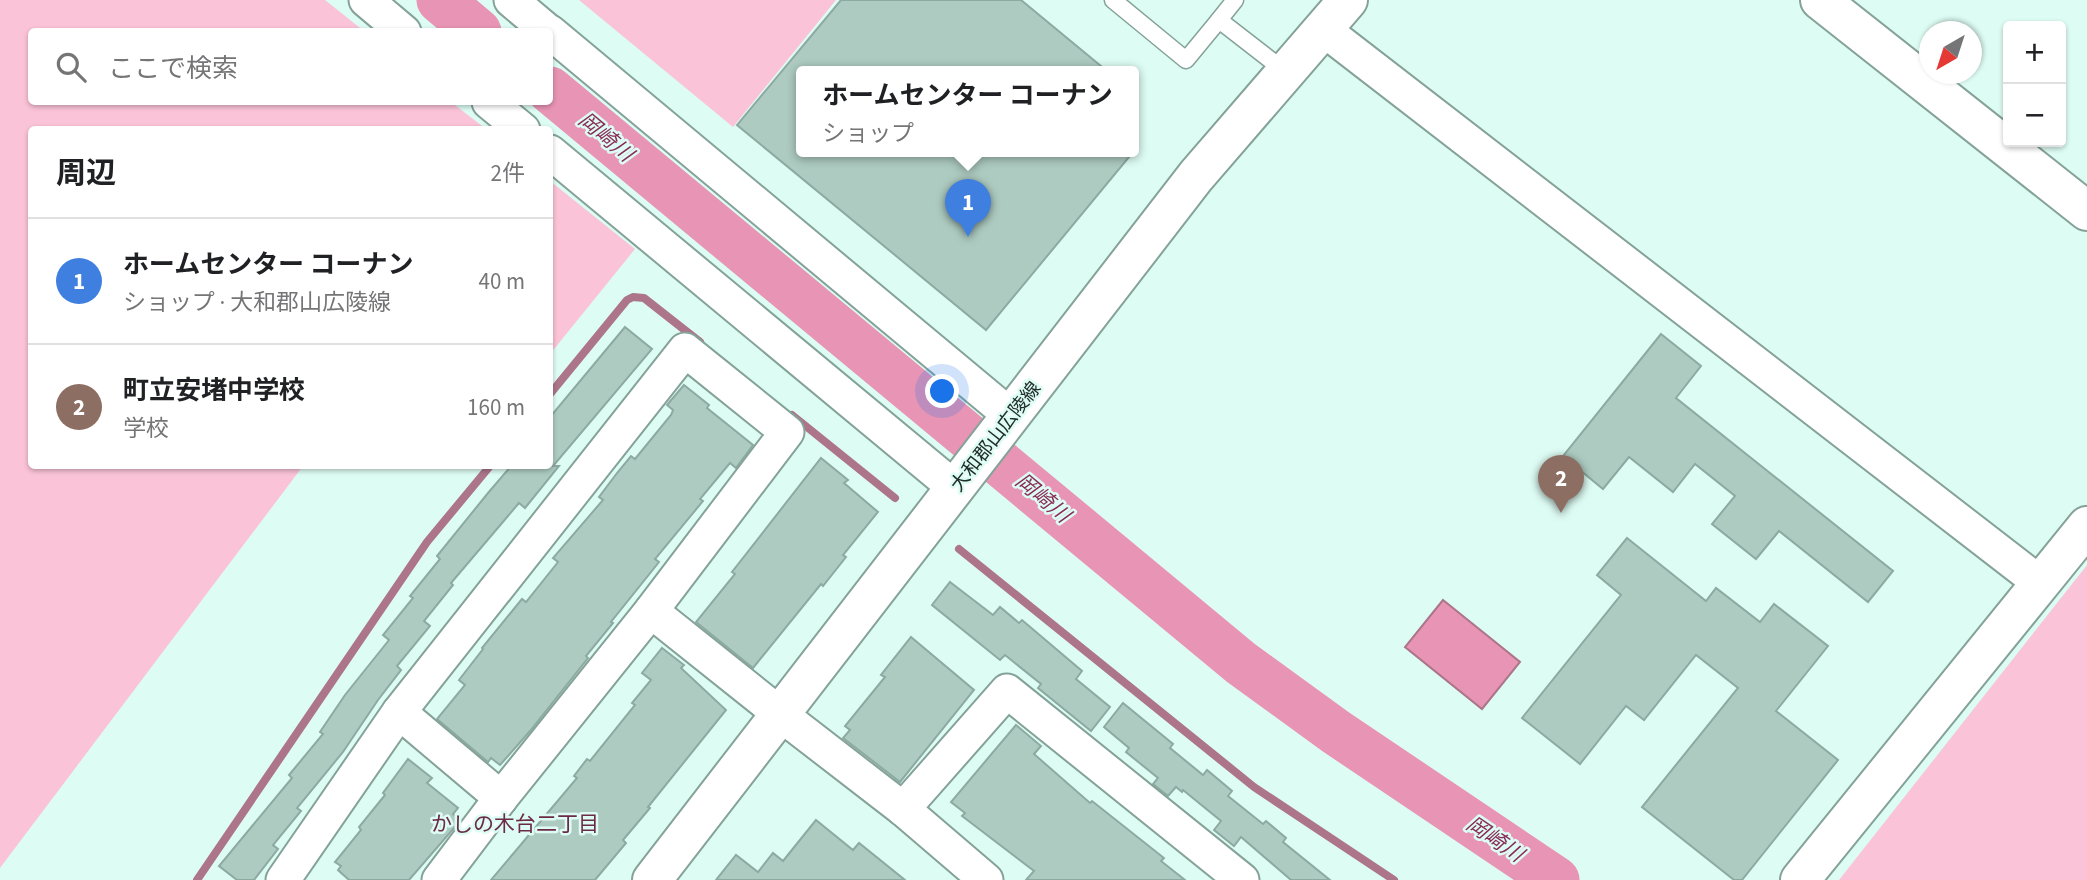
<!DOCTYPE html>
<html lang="ja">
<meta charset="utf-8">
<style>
:root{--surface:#fff;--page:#f6f6f6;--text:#202124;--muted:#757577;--line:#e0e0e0;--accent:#2563eb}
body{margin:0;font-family:"Source Sans 3","Noto Sans JP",sans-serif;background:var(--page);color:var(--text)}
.controls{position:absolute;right:21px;top:21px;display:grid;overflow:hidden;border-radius:7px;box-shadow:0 2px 5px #0004}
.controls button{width:63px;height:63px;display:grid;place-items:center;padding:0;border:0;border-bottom:2px solid var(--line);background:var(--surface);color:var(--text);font:35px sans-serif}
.compass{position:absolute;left:1919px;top:21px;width:63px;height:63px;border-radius:50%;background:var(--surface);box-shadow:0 2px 5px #0004;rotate:219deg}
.you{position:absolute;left:943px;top:392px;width:24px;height:24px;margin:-18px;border:5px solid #fff;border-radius:50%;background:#1a73e8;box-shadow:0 0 0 10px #1a73e833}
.badge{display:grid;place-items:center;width:46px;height:46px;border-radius:50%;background:var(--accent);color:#fff;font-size:23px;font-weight:700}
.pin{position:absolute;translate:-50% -58px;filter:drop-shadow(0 2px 4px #0008)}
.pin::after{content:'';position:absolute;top:37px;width:24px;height:21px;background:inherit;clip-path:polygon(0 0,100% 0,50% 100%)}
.popup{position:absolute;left:796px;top:66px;width:343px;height:91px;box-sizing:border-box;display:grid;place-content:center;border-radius:7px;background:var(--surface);filter:drop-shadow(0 2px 5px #0005);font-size:23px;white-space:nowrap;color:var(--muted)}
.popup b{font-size:26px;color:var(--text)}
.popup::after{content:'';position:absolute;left:50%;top:100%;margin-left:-14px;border:14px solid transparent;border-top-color:var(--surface)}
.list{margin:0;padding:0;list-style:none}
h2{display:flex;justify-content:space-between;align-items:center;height:91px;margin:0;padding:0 28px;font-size:30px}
h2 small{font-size:23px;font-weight:400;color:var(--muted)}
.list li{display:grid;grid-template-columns:46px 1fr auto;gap:21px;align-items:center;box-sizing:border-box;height:126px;padding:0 28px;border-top:2px solid var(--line)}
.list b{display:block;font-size:26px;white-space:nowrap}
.list p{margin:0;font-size:23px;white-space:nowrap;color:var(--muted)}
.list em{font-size:23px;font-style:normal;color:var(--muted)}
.icon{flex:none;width:38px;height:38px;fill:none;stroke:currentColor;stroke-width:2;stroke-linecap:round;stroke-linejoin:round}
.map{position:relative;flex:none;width:2087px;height:880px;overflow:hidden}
.search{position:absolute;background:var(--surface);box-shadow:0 2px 5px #0004;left:28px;top:28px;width:525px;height:77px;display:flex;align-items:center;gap:18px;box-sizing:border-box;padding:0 24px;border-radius:7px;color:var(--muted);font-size:26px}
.panel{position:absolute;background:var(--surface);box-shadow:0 2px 5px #0004;left:28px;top:126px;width:525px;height:343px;border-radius:7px}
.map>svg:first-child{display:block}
</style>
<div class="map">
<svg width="2087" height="880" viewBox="0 0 2087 880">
<rect width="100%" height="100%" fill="#ddfcf3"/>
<g fill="#fbc3d7">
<path d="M0,0H325L364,31L32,32V102H451L486,129L32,130V466H303L0,868Z"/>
<path d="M579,0H836L733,127Z"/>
<path d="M550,181L635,249L550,354Z"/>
<path d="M2087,565V880H1839Z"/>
</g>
<path fill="#e894b4" stroke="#ac758a" stroke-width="2" d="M1443,600L1520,662L1482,709L1405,647Z"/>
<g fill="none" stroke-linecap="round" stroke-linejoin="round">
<g stroke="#ac758a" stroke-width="8">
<path d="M550,394L627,300L633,297L644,298L700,342"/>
<path d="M792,415L895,498"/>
<path d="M959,549L1254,787L1394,880"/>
<path d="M197,880L427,542L490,466"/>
</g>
<g stroke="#e894b4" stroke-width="47">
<path d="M440,0L478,32"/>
<path d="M550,90L1241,663L1336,732L1556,880"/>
</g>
</g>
<g fill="#adcbc1" stroke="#8daaa2" stroke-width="2">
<path d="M841,0H1021L1107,71H802V151H1134L986,330L737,125Z"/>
<path d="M625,327L652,349L553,466H559L525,508L519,503L451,583L453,585L424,621L430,626L397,666L401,670L378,700L343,752L297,808L301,811L273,845L278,849L254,880H237L219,866L292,778L289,775L323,734L320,732L345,695L389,640L383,635L413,598L410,596L440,559L437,556L488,493L511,466H550V417Z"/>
<path d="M1661,334L1701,366L1676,398L1893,571L1868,602L1779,531L1756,559L1712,524L1735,496L1695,464L1673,492L1629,457L1603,489L1563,456Z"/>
<path d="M684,385L709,405L707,408L753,445L736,468L730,463L700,499L703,501L655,559L659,562L611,622L613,623L586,656L588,658L530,731L500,765L491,758L488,762L437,719L465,685L459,680L483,649L482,648L522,599L526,602L558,562L553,558L603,500L599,497L617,473L631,456L635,459L671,415L673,410L667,405Z"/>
<path d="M821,458L848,480L844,483L878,512L843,555L846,557L823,586L821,584L753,668L696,622L735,574L732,572Z"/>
<path d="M1627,538L1706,601L1716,588L1760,622L1774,604L1828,646L1776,711L1838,760L1742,880H1734L1642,807L1738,688L1696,655L1644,720L1626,706L1580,764L1522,718L1621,595L1597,575Z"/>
<path d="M950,582L993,615L1000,607L1019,623L1022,620L1082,671L1076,679L1110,707L1091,731L1038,688L1041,684L1005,655L1000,660L932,605Z"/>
<path d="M911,637L974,690L900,782L843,738L850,730L845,726L885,677L881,675Z"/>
<path d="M662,648L684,665L681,668L726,710L648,807L650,808L623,840L626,843L595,880H491L577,778L574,776L587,759L590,761L635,705L632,703L651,680L642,673Z"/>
<path d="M1123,703L1173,744L1170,748L1203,775L1207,770L1232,791L1228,796L1263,824L1266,821L1286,838L1283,842L1330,880H1291L1241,837L1234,846L1214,830L1221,821L1183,790L1182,792L1176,787L1168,796L1153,784L1158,778L1126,752L1129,748L1104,727Z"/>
<path d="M1016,725L1041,746L1034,754L1090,803L1092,801L1164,858L1161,861L1185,880H1026L1034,871L962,816L965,813L951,802Z"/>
<path d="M408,759L432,778L427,783L458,808L453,814L461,820L409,880H349L338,870L341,866L335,862L361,830L359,827L385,795L383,793Z"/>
<path d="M816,820L853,850L859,843L905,880H716L736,855L758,872L773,853L783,861Z"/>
</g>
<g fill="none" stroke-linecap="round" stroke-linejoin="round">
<g stroke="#85a299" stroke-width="19">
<g id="service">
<path d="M1113,0L1186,60L1219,20L1286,72"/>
<path d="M1219,20L1235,0"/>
</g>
</g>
<g stroke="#85a299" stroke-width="37">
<g id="minor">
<path d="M366,0L404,32"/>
<path d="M511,0L549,32"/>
<path d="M1323,29L2040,583"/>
<path d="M550,32L1011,416"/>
<path d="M489,102L523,130"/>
<path d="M550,152L955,488"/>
<path d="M651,611L780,714L903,809L986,880"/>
<path d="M399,712L501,798"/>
<path d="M903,809L1007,691L1242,880"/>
<path d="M283,880L399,712L685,350L787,432L651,611L501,798L439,880"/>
</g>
</g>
<g stroke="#85a299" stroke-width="42">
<g id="tertiary">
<path d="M1820,0L2087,211"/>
<path d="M1800,880L2087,526"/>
</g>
</g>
<g stroke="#85a299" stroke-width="42">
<path id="secondary" d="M652,880L1196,176L1348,0"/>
</g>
<use href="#service" stroke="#fff" stroke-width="16"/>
<use href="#minor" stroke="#fff" stroke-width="33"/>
<use href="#tertiary" stroke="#fff" stroke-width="38"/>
<use href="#secondary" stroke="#fff" stroke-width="38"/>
</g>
<g text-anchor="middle" stroke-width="5" stroke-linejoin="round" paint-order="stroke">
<g font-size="19" fill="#212d29" stroke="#ddfcf3">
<text transform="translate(995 436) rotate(-52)" y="7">大和郡山広陵線</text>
</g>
<g font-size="21" font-style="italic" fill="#892956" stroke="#ddfcf3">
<text transform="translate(606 137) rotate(40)" y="7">岡崎川</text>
<text transform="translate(1043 498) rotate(40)" y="7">岡崎川</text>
<text transform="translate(1495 839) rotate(34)" y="7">岡崎川</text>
</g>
<g font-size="21" fill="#6c2a47" stroke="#ddfcf3">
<text x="515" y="831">かしの木台二丁目</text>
</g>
</g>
</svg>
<div class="controls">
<button>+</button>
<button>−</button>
</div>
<svg class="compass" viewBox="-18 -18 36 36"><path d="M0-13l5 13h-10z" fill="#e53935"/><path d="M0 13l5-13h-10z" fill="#757577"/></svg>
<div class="you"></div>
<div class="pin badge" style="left:968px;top:237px;background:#3f7fe0">1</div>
<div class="popup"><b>ホームセンター コーナン</b>ショップ</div>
<div class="pin badge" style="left:1561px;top:513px;background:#8d6e63">2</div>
<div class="search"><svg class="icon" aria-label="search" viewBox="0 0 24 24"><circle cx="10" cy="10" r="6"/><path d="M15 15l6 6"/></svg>ここで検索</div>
<section class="panel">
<h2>周辺<small>2件</small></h2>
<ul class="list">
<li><span class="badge" style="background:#3f7fe0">1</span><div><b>ホームセンター コーナン</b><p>ショップ · 大和郡山広陵線</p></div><em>40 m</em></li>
<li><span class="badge" style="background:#8d6e63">2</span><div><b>町立安堵中学校</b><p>学校</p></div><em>160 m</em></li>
</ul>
</section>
</div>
